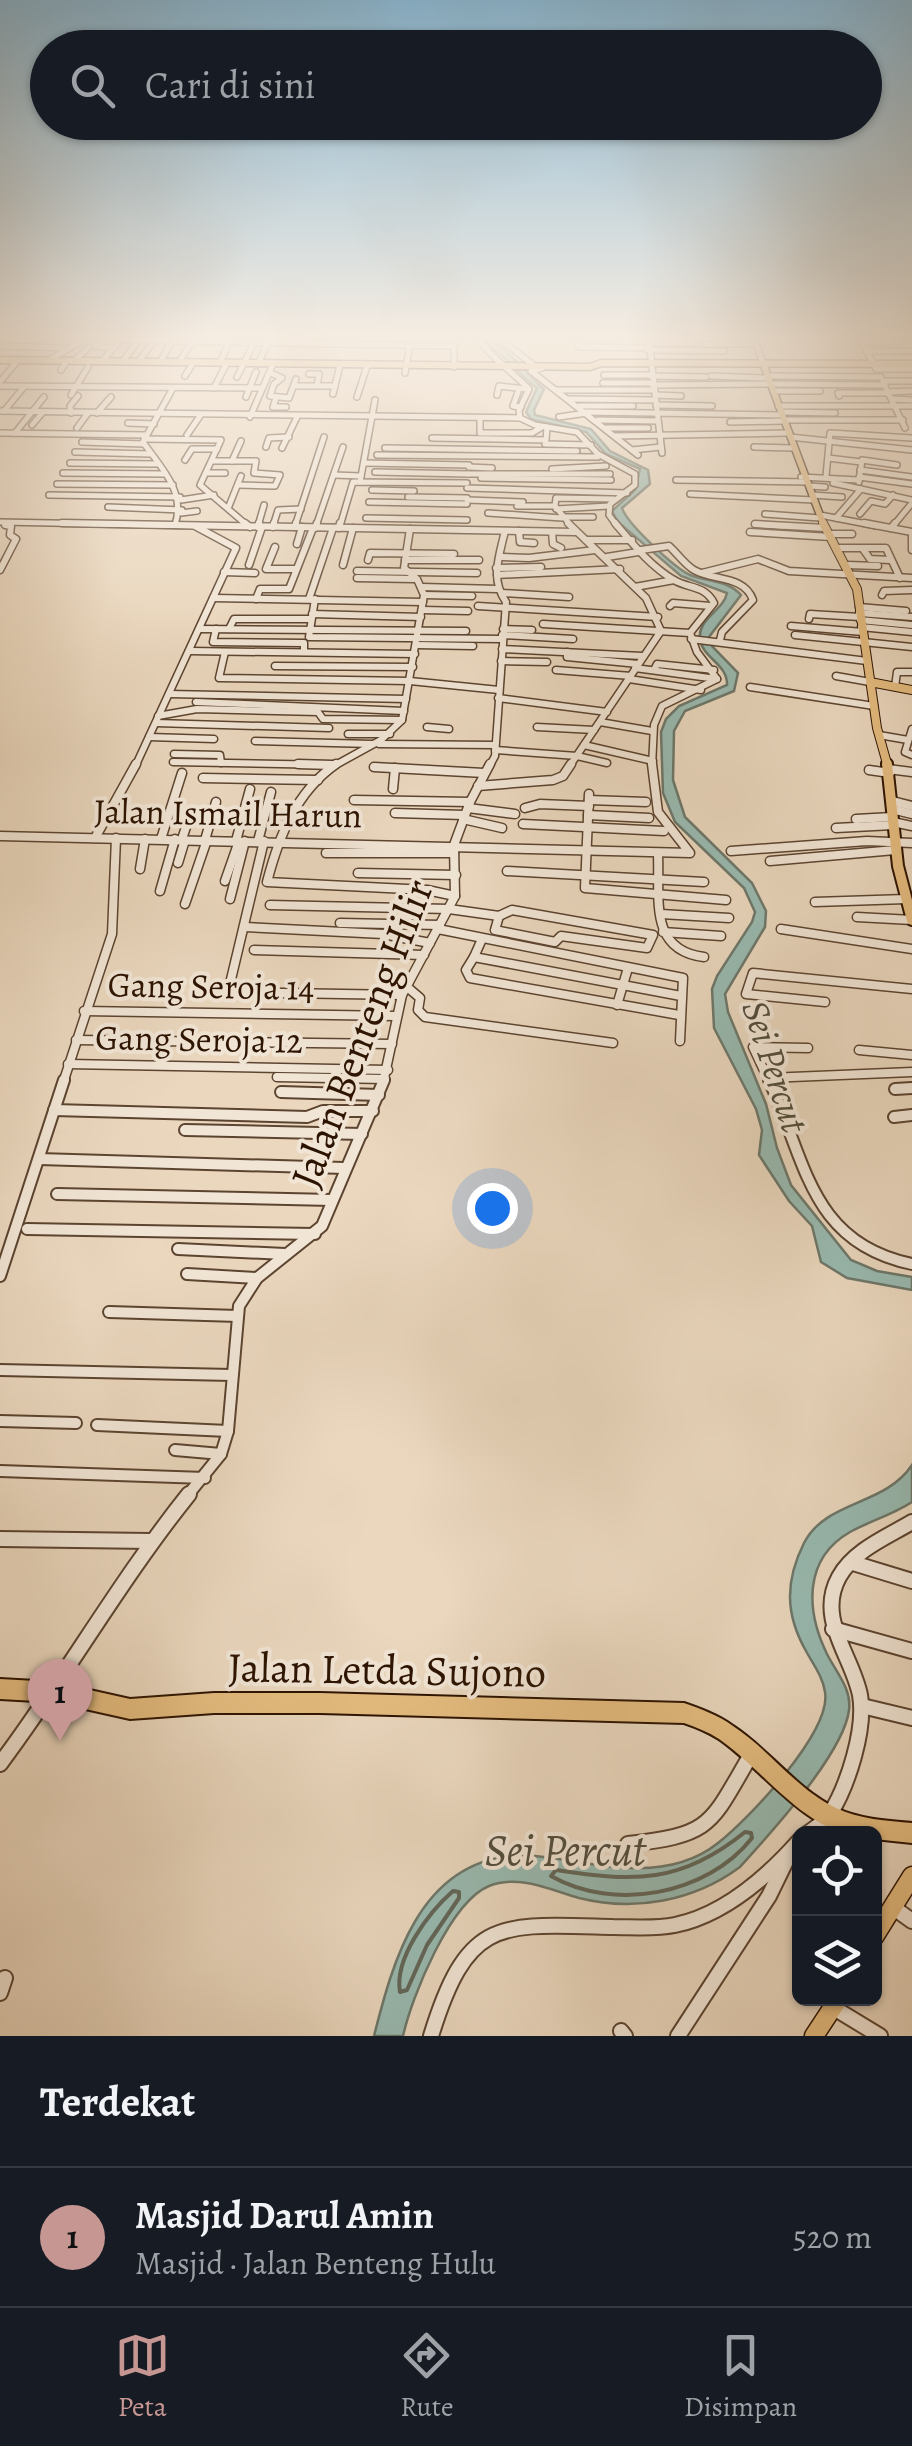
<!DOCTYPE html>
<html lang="id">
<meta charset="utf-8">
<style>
:root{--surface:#171b24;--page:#242831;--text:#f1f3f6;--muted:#9ea1a6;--line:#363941;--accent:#c59692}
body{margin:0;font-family:Alegreya,serif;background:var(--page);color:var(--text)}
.controls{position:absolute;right:30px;bottom:30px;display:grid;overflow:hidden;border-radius:15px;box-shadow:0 2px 8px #0004}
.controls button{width:90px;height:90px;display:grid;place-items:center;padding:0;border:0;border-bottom:2px solid var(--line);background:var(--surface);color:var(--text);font:50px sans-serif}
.you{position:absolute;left:492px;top:1208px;width:35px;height:35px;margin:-25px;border:8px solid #fff;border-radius:50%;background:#1a73e8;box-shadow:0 0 0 15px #1a73e833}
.badge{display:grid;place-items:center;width:65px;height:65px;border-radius:50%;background:var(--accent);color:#111;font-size:32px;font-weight:700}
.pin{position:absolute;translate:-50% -82px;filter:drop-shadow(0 2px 5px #0008)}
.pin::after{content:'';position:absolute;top:52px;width:35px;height:30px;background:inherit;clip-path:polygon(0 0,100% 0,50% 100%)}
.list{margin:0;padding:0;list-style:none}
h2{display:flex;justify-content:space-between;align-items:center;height:130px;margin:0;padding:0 40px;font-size:42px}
h2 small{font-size:32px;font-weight:400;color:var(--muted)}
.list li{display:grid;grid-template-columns:65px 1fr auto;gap:30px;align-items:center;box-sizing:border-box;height:140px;padding:0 40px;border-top:2px solid var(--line)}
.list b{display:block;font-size:38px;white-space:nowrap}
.list p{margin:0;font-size:32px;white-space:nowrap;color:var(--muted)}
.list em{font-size:32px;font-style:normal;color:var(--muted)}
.icon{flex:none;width:55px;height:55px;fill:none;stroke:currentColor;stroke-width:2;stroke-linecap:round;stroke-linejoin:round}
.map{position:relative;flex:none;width:912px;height:2036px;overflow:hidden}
.search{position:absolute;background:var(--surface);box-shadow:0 2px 8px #0004;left:30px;right:30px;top:30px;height:110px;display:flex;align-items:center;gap:25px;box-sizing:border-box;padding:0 35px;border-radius:55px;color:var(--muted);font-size:38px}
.sheet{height:270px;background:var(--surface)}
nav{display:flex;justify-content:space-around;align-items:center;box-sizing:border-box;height:140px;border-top:2px solid var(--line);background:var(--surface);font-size:28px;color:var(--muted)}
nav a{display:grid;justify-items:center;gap:5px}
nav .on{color:var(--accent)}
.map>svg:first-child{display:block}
</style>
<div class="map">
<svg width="912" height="2036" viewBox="0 0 912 2036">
<rect width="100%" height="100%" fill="#ead7be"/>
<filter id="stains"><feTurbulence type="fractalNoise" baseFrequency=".002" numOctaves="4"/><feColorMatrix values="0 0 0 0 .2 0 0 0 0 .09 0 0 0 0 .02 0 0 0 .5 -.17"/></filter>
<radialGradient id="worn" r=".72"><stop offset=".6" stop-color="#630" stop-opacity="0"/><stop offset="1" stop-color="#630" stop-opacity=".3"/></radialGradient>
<g fill="#98bab1" stroke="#6d776a" stroke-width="2.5">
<path d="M486,340C508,346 525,374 544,389L534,410L535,415L591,429L610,451L648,470L650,484L622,508C627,524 675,568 690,575C708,582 728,580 741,595L709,637L712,646L738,673L734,691L685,711L674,731L673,780L685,817L752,883L766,911L765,927L725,994L728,1012L766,1104L777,1148L791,1185L851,1260L877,1271L912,1277V1290L847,1278L821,1262L812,1226L789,1201L759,1155L762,1130L756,1109L714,1028L712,989L717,976L752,922L755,912L744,888L675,822L663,793L661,732L666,719L679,706L727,685C728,664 702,658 700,639C697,619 724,610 727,593L681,576L618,522L612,511L635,490L640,469L606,454L586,432L531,419L526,412L537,388C519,375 508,357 488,346Z"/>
<path d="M912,1465V1502C892,1515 870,1521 850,1532C803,1559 806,1611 827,1654C836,1672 852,1689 849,1710C844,1753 770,1834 740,1867C694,1901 635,1912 579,1898C551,1890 518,1874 489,1886C450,1902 412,1996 403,2036H374C393,1961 419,1865 511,1856C551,1853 592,1868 632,1868C663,1869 693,1863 718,1843C748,1820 832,1731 825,1692C823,1677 813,1664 806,1651C785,1614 785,1581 804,1543C826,1500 885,1506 912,1465Z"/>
</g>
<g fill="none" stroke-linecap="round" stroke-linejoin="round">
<g stroke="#626658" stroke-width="4">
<path d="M745,1832L751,1833L752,1838C707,1895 614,1912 551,1876L556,1870C634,1882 681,1884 745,1832Z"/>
<path d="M453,1891L459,1892V1898L427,1945L407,1990L400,1992C394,1958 429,1912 453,1891Z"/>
</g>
<g stroke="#5c4430" stroke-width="8">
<g id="minor-far4">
<path d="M103,340L95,346L111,348"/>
<path d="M123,340L454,346"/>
<path d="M501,340L536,367"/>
<path d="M577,340L579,347L649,348"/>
<path d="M649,340L662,453"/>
<path d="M755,340L763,363"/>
<path d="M861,340L876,369"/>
<path d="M862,342H898"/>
<path d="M649,343H698"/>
<path d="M705,344H756"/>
<path d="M0,346L70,348"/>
<path d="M648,350L724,351"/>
<path d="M866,351H912"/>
<path d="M49,360L83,340"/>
<path d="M74,361L89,347"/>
<path d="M102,361L120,340"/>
<path d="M123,361L138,341"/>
<path d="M138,362L154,341"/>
<path d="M160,362L172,341"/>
<path d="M179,362L192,342"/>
<path d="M220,363L229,342"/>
<path d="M258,364L269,340"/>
<path d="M454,367V346L458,340"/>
<path d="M542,368L531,371L638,455"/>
<path d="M876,369H912"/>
<path d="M61,370L67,361"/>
<path d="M405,373L410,345"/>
<path d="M273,374L282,378L274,384L270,396L289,398L296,379"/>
<path d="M309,374H319L317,386"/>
<path d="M604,375H651"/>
<path d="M185,376L193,363"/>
<path d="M651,376L706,377"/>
<path d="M711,376L767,378"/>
<path d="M767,376L881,377"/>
<path d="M237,377L254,343"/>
<path d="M883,381H912"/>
<path d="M0,382L18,360"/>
<path d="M883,382L905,428"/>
<path d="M603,383H652"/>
<path d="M770,384L885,385"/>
<path d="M652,385L770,384"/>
<path d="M0,386L262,388"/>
<path d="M294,386H335"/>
<path d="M173,388L143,442C161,468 186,491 175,525"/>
<path d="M214,388L227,363"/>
<path d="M557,390H654"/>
<path d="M773,391H820"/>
<path d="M518,392L513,406L521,407"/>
<path d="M888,392L912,391"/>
<path d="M333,394L340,365"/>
<path d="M71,395L88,367"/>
<path d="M497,395L499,386L526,389"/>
<path d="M655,395L681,396"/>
<path d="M839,396L838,393H889"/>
<path d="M246,397L256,372"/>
<path d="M357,397L367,366"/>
<path d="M276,398L273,407H286"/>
<path d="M568,399L655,400"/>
<path d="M893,399L912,400"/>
<path d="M656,405L712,406"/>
<path d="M579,406H633"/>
<path d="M778,406H912"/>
<path d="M0,411L520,418L519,410L529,389C517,376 485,352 480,340"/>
<path d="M4,411L24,387"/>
<path d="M585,412L781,415"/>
<path d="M780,412L835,413"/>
<path d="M71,413L70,406L78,396"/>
<path d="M97,413L111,397"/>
<path d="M250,417L273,364"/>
<path d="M559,417L587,413"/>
<path d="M480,418V433H532L542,427"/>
<path d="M520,418L535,425L577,432L598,454L635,474V485L610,504L609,515L617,526"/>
<path d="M598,420L658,421"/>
<path d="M783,420H903"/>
<path d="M730,422L784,421"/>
<path d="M128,423L154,424"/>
<path d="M32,425L43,412"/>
<path d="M77,428L88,413"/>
<path d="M606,428H648"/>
<path d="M0,433L146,435"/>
<path d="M15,433L44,397"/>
<path d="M187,435L200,416"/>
<path d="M615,436L788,433"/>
<path d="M790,437L912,450"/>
<path d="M432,438L546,440L547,427"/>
<path d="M144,439L221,440L200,485L248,526"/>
<path d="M82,442L144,444"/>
<path d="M545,444L591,445"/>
<path d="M266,447L269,438L289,437"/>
<path d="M754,447L794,448"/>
<path d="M282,448L297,417"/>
<path d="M385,448L577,451"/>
<path d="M632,450L661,447"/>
<path d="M75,452L150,454"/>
<path d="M377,455L598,457"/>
<path d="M828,458L861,462"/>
<path d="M185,460L192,449H217"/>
<path d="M212,461H256L254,473L280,475L275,486L239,485"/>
<path d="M232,461L241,441"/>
<path d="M70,463L157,464"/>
<path d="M364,463L469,465"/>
<path d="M469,467L492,468"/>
<path d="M552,469L606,466"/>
<path d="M860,470L912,477"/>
<path d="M375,472L468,474"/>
<path d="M63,473L164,474"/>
<path d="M206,473H225"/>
<path d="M468,474H610"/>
<path d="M334,475L361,476"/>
<path d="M826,476L830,433L912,438"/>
<path d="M801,477L858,480"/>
<path d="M859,477L912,484"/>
<path d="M481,478L611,480"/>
<path d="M676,480L807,482"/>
<path d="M360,482L375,400"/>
<path d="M859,482L862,460L897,465"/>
<path d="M833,483L912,500"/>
<path d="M57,484L173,485"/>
<path d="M809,486L825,487"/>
<path d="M467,488L627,493"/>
<path d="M372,490L414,491"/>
<path d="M690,494L814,500"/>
<path d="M49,495L180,497"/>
<path d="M812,495L842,497"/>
<path d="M408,497L467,498"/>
<path d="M181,500L214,495"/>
<path d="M467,500L523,502"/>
<path d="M369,502L467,504"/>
<path d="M229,506L241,476"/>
<path d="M517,506H555"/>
<path d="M108,507L182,510"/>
<path d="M556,509L609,506"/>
<path d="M181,513L197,511"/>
<path d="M488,513L562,518"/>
<path d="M765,514L820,518"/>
<path d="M860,514L871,501L885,504L893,495"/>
<path d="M820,515L877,526"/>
<path d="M561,517H593"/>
<path d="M366,518L467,520"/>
<path d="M836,518L861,489"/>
<path d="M0,522L206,526"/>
<path d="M755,524L783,526"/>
<path d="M258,526L264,505"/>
<path d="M273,526L278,510L301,509"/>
<path d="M295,526L324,437"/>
<path d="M316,526L343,447"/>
<path d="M340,526L353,482L467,483"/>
<path d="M571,526L555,506L556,498L614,499"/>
<path d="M893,526L912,503"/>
</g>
</g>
<g stroke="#5c4430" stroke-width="9">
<g id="minor-far3">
<path d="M62,523L575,532"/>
<path d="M245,523L250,527"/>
<path d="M568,523L646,598L661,631L569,767"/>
<path d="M615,523C632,543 650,566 674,580C689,589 705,585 714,603L690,633L697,652L717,679L662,706L654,725L652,767"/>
<path d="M864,523L912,532"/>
<path d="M755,524L825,528"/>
<path d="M258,527L259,523"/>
<path d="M273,527L274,523"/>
<path d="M295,527L296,523"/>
<path d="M315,528L317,523"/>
<path d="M339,528L340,523"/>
<path d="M891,528L895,523"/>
<path d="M519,531L520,542L534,543"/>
<path d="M552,532L553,544L561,548"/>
<path d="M750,532L831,537"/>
<path d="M912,533V550"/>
<path d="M829,534H852"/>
<path d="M586,540H632"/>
<path d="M297,544L302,527"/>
<path d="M275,547L266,569H296"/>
<path d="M837,548H886L900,578"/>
<path d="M863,549L870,559L890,560"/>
<path d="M641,550L669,546C677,553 685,565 694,570C713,581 744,575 753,600L722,632L720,640"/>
<path d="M501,557L529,558L595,550"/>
<path d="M607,557L638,552"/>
<path d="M368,560L370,553L454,554"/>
<path d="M405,560H479"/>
<path d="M249,565L262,527"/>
<path d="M343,565L353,528"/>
<path d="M847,565L878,566"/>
<path d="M496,568L541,567"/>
<path d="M0,570L16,539L10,535L11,526L5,525"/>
<path d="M357,571L477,573"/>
<path d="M224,572L255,573"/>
<path d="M702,573L758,559L789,571L912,578"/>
<path d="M497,575L620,569"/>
<path d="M357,578L414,579"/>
<path d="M422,587L497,589"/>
<path d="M635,587L674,580"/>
<path d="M502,593L569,597"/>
<path d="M424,595L472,596"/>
<path d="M882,595L884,591L912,590"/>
<path d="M213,598L423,602"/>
<path d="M256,599L260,589H289L313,528"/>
<path d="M309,599L333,528"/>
<path d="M315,599L309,637L503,639"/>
<path d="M478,606L658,617"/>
<path d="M670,606L673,603L711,606"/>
<path d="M859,607L906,611"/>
<path d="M422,610L468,611"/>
<path d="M859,613L912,617"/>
<path d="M312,614L421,617"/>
<path d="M809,619L810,614L860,617"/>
<path d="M860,620L912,625"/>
<path d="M543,624L690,633"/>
<path d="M791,626L863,632"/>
<path d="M861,627L912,632"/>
<path d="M199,629L466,631"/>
<path d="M216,629L213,642L304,643V652"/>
<path d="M229,629L234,619H311"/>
<path d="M503,629L532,630"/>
<path d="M502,635L573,639"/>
<path d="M795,635L912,647"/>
<path d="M691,639L867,661"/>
<path d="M416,645L473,646"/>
<path d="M502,649L642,656"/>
<path d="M190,651L415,654"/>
<path d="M225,652L219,678L410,681L499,690"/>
<path d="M567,652V657L638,664"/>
<path d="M501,661L547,662"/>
<path d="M275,666L413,667"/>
<path d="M635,668L717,679"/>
<path d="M556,670L631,676"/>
<path d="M654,670L657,664L714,670"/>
<path d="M836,676L870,682"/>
<path d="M629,679L701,690"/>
<path d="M750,687L874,706"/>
<path d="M895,687L897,672H912"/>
<path d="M169,694L406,699"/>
<path d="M498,698L607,712"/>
<path d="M196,702L404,711"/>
<path d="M158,716L197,709L318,712L323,719L402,720"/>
<path d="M600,722L652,731"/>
<path d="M156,723L329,728"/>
<path d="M427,727L449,729"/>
<path d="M537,727L594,730"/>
<path d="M912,729L905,752L912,755"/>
<path d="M348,734H390"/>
<path d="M879,735L908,740"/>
<path d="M149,737L214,739"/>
<path d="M255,741L372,744"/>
<path d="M379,744L495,745"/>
<path d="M584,745L653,761"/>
<path d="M495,750L577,756L607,763"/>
<path d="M174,754L220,755L221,763"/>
<path d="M173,762L332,765"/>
<path d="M135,767L236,548L195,526"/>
<path d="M332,767L381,740L402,720L424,595L417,579L404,568L410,529"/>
<path d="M489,767L495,756L506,602C490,579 499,557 505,531"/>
</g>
</g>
<g stroke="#5c4430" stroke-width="11">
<g id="minor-far2">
<path d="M298,764L332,765"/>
<path d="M336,764C296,792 279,836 267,882L427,890L455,896"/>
<path d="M374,767L484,773"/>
<path d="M888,769L912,772"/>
<path d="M869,770L890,773"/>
<path d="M203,778L318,780"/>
<path d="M478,786L553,780L563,776L571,764"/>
<path d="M393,789L395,768"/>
<path d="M589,794L585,888L726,900"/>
<path d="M354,800L470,802"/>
<path d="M589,800L646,802"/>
<path d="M892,801L912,806"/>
<path d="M468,808L515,814"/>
<path d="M525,808L540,804L589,806"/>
<path d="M892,809L912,814"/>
<path d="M395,813L464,815"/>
<path d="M588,815L649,818"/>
<path d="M463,819L502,828"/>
<path d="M856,819L892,817"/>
<path d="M893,822L912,826"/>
<path d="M523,824L664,831"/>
<path d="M836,828L893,825"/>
<path d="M0,836L690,853L658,812L652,764"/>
<path d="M95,838L136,764"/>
<path d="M161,839L182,773"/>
<path d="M182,839L190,815"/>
<path d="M205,840L216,802"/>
<path d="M236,841L250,789"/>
<path d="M258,841L271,792"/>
<path d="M264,841L228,992L402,995"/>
<path d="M731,851L867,841L912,843"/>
<path d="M326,853H454"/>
<path d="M658,855C660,898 648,950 704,957"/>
<path d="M770,861L895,850"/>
<path d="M178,863L185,840"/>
<path d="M140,869L145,839"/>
<path d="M507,871L704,882"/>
<path d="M358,873L456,875"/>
<path d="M225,881L239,841"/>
<path d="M160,891L175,839"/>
<path d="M230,899L245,841"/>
<path d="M815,902L906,899"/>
<path d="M185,904L207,840"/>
<path d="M270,905L449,909L499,916"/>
<path d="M512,910L653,935L647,948L561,936L555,942L495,930L499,916Z"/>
<path d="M661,914L729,918"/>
<path d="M857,917L912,920"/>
<path d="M340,923L440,925"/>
<path d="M245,927L383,934L430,943"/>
<path d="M438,929L683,978L680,1041"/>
<path d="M781,929L912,949"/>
<path d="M663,932L721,936"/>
<path d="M482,939L474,957L681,996"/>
<path d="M254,950L424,955"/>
<path d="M474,957L466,970L470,978L679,1015"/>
<path d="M406,986L420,998L418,1010L425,1017L613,1043"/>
<path d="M825,1002L746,994L753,973L912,989"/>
<path d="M617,1005L628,968"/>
<path d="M84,1011L396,1016"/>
<path d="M76,1040L392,1044"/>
<path d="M859,1050L912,1055"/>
<path d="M68,1064L388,1070"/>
<path d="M277,1077L385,1079"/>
<path d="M768,1078L912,1072"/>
<path d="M63,1083L112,934L116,838"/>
<path d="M383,1083L402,995L455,896L454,845L470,802L490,764"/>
<path d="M770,1083L753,1047L808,1048"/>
</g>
</g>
<g stroke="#5c4430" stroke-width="14">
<g id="minor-far1">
<path d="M769,1080C806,1161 810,1243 912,1264"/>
<path d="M895,1089L912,1088"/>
<path d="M281,1092L379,1095"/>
<path d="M54,1110L307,1117L323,1111H373"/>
<path d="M894,1117L912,1115"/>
<path d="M185,1130L362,1134"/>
<path d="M39,1159L344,1168"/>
<path d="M57,1194L332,1200"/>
<path d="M27,1229L315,1234"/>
<path d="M178,1249L285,1254"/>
<path d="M187,1274L257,1278"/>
<path d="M0,1276L64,1080"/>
<path d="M109,1312L238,1316"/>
<path d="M0,1370L232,1375"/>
<path d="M0,1421L76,1423"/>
<path d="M97,1425L228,1431"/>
<path d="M175,1450L221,1454"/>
<path d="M0,1471L205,1478"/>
<path d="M187,1496L221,1454L228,1431L239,1306L257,1278L322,1226L384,1080"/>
</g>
</g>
<g stroke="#5c4430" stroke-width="18">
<g id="minor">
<path d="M0,1539L151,1541"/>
<path d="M853,1563L912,1581"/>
<path d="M833,1629L912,1651"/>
<path d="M862,1706L912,1718"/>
<path d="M0,1764C66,1676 120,1580 189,1494"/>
<path d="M807,1834C815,1828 825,1822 830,1814C848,1785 866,1729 860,1695C852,1655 816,1619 839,1577C854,1550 887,1537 912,1522"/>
<path d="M628,1844C714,1835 710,1824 752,1753"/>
<path d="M894,1908L912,1921"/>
<path d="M0,1993L5,1978"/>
<path d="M834,2008L880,2036"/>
<path d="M621,2031L625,2036"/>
<path d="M431,2036C468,1916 499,1924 613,1927C633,1927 655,1929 675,1925C724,1915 768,1876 800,1840"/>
<path d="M678,2036L769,1896L789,1855"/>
</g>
</g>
<g stroke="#2c1300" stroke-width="9">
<g id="major-far3">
<path d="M0,360L590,367L601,363L912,364"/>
<path d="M763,363L824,526"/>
</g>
</g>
<g stroke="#2c1300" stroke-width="10">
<g id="major-far2">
<path d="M823,523L857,589L877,728L888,767"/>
<path d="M870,682L912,690"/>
</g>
</g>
<g stroke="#2c1300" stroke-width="14">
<path id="major-far1" d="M887,764L898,866L912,920"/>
</g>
<g stroke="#2c1300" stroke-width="21">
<g id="major">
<path d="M874,1937L912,1876"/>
<path d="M814,2036L839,1998"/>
</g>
</g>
<g stroke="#2c1300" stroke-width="4">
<path id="highway" d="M0,1679L54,1682L130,1699L214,1693H320L684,1703C701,1709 718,1715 733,1726C770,1750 796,1789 836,1808C859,1819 887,1821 912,1823V1843L874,1839V1834C867,1834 859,1834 851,1834C802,1827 759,1766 719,1739C708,1732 696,1727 684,1723L320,1713H214L130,1719L54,1702L0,1699Z"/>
</g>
<use href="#minor-far4" stroke="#f1e5d5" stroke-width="5"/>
<use href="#minor-far3" stroke="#f1e5d5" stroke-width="6"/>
<use href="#minor-far2" stroke="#f1e5d5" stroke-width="8"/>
<use href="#minor-far1" stroke="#f1e5d5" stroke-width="10"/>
<use href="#minor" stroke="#f1e5d5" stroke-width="14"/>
<use href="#major-far3" stroke="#e5bc7f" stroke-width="6"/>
<use href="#major-far2" stroke="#e5bc7f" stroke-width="8"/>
<use href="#major-far1" stroke="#e5bc7f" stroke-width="10"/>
<use href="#major" stroke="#e5bc7f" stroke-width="18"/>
<use href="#highway" fill="#e5bc7f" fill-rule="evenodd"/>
</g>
<linearGradient id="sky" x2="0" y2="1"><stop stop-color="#88b6d2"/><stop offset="0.54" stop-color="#f6ede2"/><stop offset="1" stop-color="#f6ede2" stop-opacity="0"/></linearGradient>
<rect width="912" height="625" fill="url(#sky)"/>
<g text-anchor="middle" stroke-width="8" stroke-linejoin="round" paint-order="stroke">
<g font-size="35" fill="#2c1300" stroke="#f1e5d5">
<text transform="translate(228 813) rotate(1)" y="12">Jalan Ismail Harun</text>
<text transform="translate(211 986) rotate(1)" y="12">Gang Seroja 14</text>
<text transform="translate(199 1039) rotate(1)" y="12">Gang Seroja 12</text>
</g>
<g font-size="38" font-style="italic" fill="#524d3e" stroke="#f1e5d5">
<text transform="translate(775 1066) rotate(72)" y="13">Sei Percut</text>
</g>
<g font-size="42" fill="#2c1300" stroke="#f1e5d5">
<text transform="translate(361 1033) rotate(-69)" y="15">Jalan Benteng Hilir</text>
<text transform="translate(387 1669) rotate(1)" y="15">Jalan Letda Sujono</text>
</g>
<g font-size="45" font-style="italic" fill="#524d3e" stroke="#f1e5d5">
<text x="565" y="1865">Sei Percut</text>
</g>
</g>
<rect width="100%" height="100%" filter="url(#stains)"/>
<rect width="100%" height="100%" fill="url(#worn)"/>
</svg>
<div class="controls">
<button><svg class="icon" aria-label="locate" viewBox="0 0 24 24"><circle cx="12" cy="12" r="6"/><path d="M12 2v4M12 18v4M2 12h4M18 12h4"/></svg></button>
<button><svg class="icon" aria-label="layers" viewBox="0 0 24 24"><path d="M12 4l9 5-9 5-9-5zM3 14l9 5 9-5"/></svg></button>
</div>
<div class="you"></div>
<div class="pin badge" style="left:60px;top:1741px">1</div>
<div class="search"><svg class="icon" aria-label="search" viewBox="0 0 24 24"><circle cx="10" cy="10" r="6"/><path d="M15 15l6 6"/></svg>Cari di sini</div>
</div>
<section class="sheet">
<h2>Terdekat<small></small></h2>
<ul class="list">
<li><span class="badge">1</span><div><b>Masjid Darul Amin</b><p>Masjid · Jalan Benteng Hulu</p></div><em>520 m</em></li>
</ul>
</section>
<nav>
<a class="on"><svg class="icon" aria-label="map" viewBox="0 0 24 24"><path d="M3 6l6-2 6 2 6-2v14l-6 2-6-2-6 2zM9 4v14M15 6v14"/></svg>Peta</a>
<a><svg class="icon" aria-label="directions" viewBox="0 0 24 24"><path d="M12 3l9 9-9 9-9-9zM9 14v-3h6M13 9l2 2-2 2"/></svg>Rute</a>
<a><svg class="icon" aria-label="saved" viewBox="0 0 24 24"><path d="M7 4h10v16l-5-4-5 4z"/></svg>Disimpan</a>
</nav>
